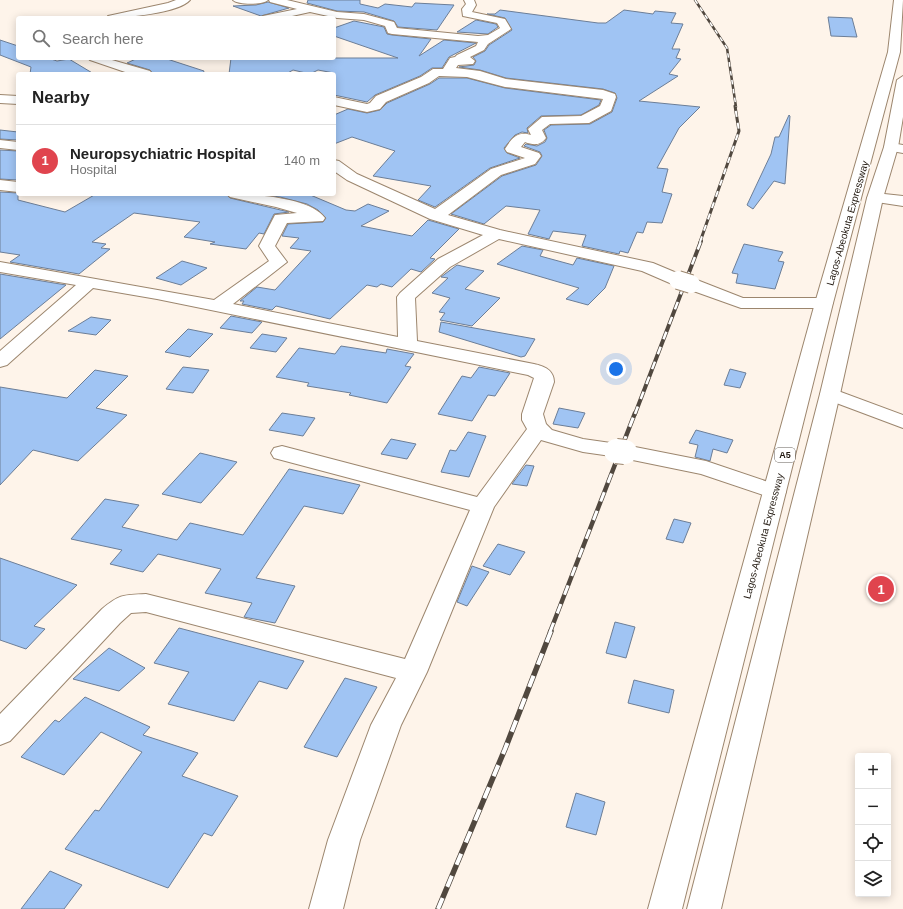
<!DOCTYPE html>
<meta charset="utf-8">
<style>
:root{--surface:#fff;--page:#f2f2f2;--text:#222;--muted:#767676;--line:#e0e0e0;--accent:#0c55a4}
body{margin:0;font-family:Arial,sans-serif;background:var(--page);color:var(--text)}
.controls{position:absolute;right:12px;bottom:12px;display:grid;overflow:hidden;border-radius:4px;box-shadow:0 2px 10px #0003}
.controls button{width:36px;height:36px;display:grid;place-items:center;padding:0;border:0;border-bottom:1px solid var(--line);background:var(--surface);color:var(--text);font:20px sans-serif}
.you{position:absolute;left:616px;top:369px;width:14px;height:14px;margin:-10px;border:3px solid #fff;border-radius:50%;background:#1a73e8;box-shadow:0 0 0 6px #1a73e833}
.badge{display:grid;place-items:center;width:26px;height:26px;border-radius:50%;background:var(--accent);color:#fff;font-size:13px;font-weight:700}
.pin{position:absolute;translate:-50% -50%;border:2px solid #fff;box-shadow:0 1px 4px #0006}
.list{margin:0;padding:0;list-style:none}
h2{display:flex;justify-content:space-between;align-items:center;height:52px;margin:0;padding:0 16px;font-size:17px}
h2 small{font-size:13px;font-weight:400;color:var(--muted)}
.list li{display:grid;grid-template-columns:26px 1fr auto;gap:12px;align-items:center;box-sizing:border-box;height:72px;padding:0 16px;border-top:1px solid var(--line)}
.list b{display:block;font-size:15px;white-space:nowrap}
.list p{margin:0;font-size:13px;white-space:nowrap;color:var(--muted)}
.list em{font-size:13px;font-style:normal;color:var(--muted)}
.icon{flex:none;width:22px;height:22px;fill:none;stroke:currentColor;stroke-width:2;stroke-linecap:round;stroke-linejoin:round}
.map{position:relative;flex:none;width:903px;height:909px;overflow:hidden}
.search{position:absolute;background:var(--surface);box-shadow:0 2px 10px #0003;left:16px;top:16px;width:320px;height:44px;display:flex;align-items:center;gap:10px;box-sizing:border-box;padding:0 14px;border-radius:4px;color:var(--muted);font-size:15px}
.panel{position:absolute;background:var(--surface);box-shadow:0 2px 10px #0003;left:16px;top:72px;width:320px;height:124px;border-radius:4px}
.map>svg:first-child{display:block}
</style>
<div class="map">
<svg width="903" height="909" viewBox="0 0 903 909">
<rect width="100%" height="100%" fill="#fef4ea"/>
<g fill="#a0c4f3" stroke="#6c7e97">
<path d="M308,0H360V4L378,8L385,4L412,7L415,3L454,5L437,30L398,27L394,21L364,12L337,11L307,3Z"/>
<path d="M268,2L289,8L261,16L233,6L256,5Z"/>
<path d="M500,10L598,23H606L624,10L653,14L655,11L676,13L671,23L683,24L672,49H680L676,58L681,59L669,74L678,76L639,101L700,107L679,128L657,168L668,169L662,192L672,194L662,223L647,222L643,233L637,232L628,253L620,251L619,254L582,246L586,235L553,231L549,239L528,234L540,210L506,206L484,224L451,214L502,176L536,165L542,156L540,152L524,146L526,144L537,146L545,142L547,138L544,130L551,125L590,124L612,112L617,98L615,93L603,89L506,78L480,70L459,67L474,65L476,61L473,57L485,51L489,45L512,30L505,18L487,14H495Z"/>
<path d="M828,17L852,18L857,37L831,36Z"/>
<path d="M476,20L496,24L498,27L488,34L457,32Z"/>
<path d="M354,21L384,27L387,34L392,35L431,39L419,56L444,40L476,43L449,57L442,68H432L420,76L375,95L367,102L334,95V73L318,70L310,74L293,70L286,74H229L231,58H398L334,36V28Z"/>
<path d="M0,40L18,46V58H48L57,61L69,59L94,74H30L31,67L0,55Z"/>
<path d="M138,58H164L204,71L203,74H153L150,70L127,63Z"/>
<path d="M439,78H467L505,88L601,100L599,105L581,115L541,116L527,128L528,133L522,132L515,135L504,148L507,153L520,158L490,168L435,207L418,200L431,186L373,176L395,151L352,137L334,144V115L348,109L367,113L380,110L387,103L430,84Z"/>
<path d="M789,115L790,116L785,184L774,181L753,209L747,205L771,154L775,137H779Z"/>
<path d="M0,130L18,132V140L0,139Z"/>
<path d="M0,150L18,151V180L0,179Z"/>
<path d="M0,192L18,193V200L65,212L96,194H226L230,198L289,212L274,214L264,234L259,233L246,249L210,244L215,242L184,237L200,222L134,213L92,242L106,244L101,248L110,249L79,274L10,262L20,255L0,252Z"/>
<path d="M258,194H308L346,210L355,211L368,204L389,211L361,226L412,236L428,220L459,229L430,258L435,259L421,272L411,269L392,287L381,284L377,287L367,285L330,319L276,306L272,310L242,304L244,301H240L257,287L275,290L311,251L290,248L299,238L282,236L288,224L323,222L326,218L318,210L307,204L280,197Z"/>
<path d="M744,244L783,252L778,261L784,262L775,289L736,283L738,274L732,273Z"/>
<path d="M522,246L543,250L540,256L573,265L577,258L614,266L605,288L588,305L566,299L579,288L497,264Z"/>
<path d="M182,261L207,268L181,285L156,278Z"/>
<path d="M457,265L484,271L465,289L500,298L472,326L440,320L445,313L439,312L450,298L432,293L448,278L441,277Z"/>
<path d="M0,274L66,285L0,339Z"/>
<path d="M231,316L262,322L252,333L220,328Z"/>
<path d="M91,317L111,320L96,335L68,331Z"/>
<path d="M441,322L535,339L525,356L521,357L439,332Z"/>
<path d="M188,329L213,334L190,357L165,352Z"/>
<path d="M262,334L287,338L276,352L250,348Z"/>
<path d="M341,346L386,353L387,349L414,354L405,366L411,367L387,403L349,395L351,393L307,386L309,383L276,377L299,348L335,354Z"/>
<path d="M183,367L209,370L193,393L166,389Z"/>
<path d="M479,367L510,373L495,396L488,395L472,421L438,414L462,376L471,378Z"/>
<path d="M730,369L746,373L740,388L724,385Z"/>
<path d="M95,370L128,376L96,408L127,415L78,461L33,450L0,485V387L67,398Z"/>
<path d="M559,408L585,413L578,428L553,424Z"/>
<path d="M282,413L315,418L303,436L269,430Z"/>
<path d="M696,430L733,440L727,453L713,449L710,461L695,457L698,445L689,443Z"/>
<path d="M468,432L486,436L469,477L441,472L450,450L456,451Z"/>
<path d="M391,439L416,444L407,459L381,454Z"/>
<path d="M200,453L237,462L201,503L162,494Z"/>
<path d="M526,465L534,466L527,486L512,484Z"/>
<path d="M289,469L360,485L343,514L304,506L256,578L295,586L275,623L244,617L252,603L205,593L221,569L158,554L143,572L110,564L122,550L71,539L105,499L139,505L122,527L177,540L190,523L243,535Z"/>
<path d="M674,519L691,523L683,543L666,539Z"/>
<path d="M498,544L525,552L510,575L483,566Z"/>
<path d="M0,558L77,585L34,626L45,629L26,649L0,640Z"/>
<path d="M472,566L489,572L467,606L457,602Z"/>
<path d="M615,622L635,627L626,658L606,653Z"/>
<path d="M179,628L304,661L287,689L259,681L234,721L168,704L189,672L154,663Z"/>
<path d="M109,648L145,668L119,691L73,679Z"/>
<path d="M345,678L377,687L337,757L304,747Z"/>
<path d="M634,680L674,690L669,713L628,703Z"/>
<path d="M85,697L150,727L143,735L198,753L182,776L238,796L212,836L204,833L168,888L65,849L95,810L99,811L142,752L101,732L64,775L21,757L55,720L59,722Z"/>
<path d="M576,793L605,802L596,835L566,827Z"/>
<path d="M50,871L82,885L64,909H21Z"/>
</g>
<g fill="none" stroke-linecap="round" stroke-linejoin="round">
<g stroke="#9c866e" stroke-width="2">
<g id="minor">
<path d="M176,0H190C179,13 124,18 107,18L108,16L168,3Z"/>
<path d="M233,0H268C263,5 238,5 233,0Z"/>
<path d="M269,0H287L337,12L364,14L394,22L397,28L478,36L488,35L500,28L497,23L463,16L462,9L466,4L464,0H474L476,5L472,12L505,19L511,29L488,44L484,50L470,57L475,61L473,64L458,65L456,68L480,71L506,79L603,90L615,94L616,97L611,111L589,123L550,124L542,130L546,138C540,146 533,145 525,142L521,147L539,153L541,156L535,164L501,175L448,215L500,230L653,263L684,276L687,280H697L743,298H824L830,299L833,303L830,307L824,308H741L685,288L682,284H672L642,271L499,239L450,267L415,298L417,341L534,364C544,366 554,370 554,382L543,414L546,424L552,430L583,439L625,445L706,461L783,487L786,492L783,497L775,499L701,474L618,457L583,452L541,440L494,507L427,672L401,725L360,840L343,909H309L328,840L371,725L396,678L146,612L131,613L120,623L10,741L0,745V714L102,609C120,594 123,595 146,594L405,659L470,510L274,458L271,453L274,448L282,446L477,497L527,429L522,420V414L534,378L528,375L157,299L93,288L7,365L0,367V351L76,285L0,272V262L214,300L269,261L259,246L275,215L297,213L276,207L230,197L227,194C251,194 310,197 325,218L323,221L287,223L275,246L287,262L233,304L398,337L397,297L400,293L438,259L483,235L430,219L347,180L334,171V160L339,161L357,174L435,209L491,169L525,158L507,152L505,149C512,138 517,131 531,135L528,129L542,117L581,116L600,106L603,99L505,87L467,77L439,76L429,83L386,102L380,109L367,112L334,105V97L367,104L370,103L376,96L421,77L433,69H443L450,58L455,57L457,55L476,46L478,42L392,34L388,33L385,26L364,20L337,18L310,12L283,18H262L263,16L297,9L270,2Z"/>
<path d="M88,58H105L150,71L152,74H131L90,60Z"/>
<path d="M0,95L18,96V104L0,103Z"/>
<path d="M0,140L18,142V150L0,148Z"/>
<path d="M891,143L903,145V153L886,150L884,147L886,144Z"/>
<path d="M0,180L18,182V192L0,190Z"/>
<path d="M875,193L903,196V206L870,201L867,198L870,195Z"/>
<path d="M830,388L903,415V428L823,398L820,394L823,390Z"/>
</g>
</g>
<g stroke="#9c866e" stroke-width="2">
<g id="highway">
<path d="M894,0H903L900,52L833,303L682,909H648L815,303L888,52Z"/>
<path d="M903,76V117L898,147L883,198L840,394L721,909H687L820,394L867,198L884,147L897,80Z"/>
</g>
</g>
<use href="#minor" fill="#fff" fill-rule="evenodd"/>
<use href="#highway" fill="#fff" fill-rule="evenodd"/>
<g stroke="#51483f" stroke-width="2.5">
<path id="rail-far4" d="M695,0L727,48L736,107"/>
</g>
<g stroke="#51483f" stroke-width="3">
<path id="rail-far3" d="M700,242L739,131L735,106"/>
</g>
<g stroke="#51483f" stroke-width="4">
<path id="rail-far2" d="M635,414L701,241"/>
</g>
<g stroke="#51483f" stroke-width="4.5">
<path id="rail-far1" d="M550,632L635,413"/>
</g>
<g stroke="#51483f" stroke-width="5.5">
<path id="rail" d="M438,909L505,749L551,631"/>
</g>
<use href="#rail-far4" stroke="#fff" stroke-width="1.5" stroke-dasharray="4.5" stroke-linecap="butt"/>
<use href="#rail-far3" stroke="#fff" stroke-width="2" stroke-dasharray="6" stroke-linecap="butt"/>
<use href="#rail-far2" stroke="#fff" stroke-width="2.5" stroke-dasharray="8" stroke-linecap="butt"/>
<use href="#rail-far1" stroke="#fff" stroke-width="3" stroke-dasharray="10" stroke-linecap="butt"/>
<use href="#rail" stroke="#fff" stroke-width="4" stroke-dasharray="12" stroke-linecap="butt"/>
<g stroke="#9c866e" stroke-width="20" stroke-linecap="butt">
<path id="minor-bridge-far1" d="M678,280L691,284"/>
</g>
<g stroke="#9c866e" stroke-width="26" stroke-linecap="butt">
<path id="minor-bridge" d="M616,451L625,452"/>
</g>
<use href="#minor-bridge-far1" stroke="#fff" stroke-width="18"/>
<use href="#minor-bridge" stroke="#fff" stroke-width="24"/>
</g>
<g text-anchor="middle" stroke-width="3" stroke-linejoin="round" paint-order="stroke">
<rect fill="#fff" stroke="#635d56" stroke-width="1" x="775" y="448" width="20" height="14" rx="3"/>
<g font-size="9" font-weight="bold" fill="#20170e">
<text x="785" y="458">A5</text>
</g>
<g font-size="10" fill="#20170e" stroke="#fff">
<text transform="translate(847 223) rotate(-74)" y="4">Lagos-Abeokuta Expressway</text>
<text transform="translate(763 536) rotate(-75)" y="4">Lagos-Abeokuta Expressway</text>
</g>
</g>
</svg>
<div class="controls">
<button>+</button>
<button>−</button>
<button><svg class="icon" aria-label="locate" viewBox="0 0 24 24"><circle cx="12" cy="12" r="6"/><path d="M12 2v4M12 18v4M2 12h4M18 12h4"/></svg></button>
<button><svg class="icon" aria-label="layers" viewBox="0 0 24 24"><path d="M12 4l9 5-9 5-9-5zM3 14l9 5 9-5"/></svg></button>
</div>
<div class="you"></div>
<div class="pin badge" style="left:881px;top:589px;background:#e0444e">1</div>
<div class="search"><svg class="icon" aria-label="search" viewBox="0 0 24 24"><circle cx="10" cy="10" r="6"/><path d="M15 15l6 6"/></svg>Search here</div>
<section class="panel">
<h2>Nearby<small></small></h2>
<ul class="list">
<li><span class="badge" style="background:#e0444e">1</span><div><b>Neuropsychiatric Hospital</b><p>Hospital</p></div><em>140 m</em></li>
</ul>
</section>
</div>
